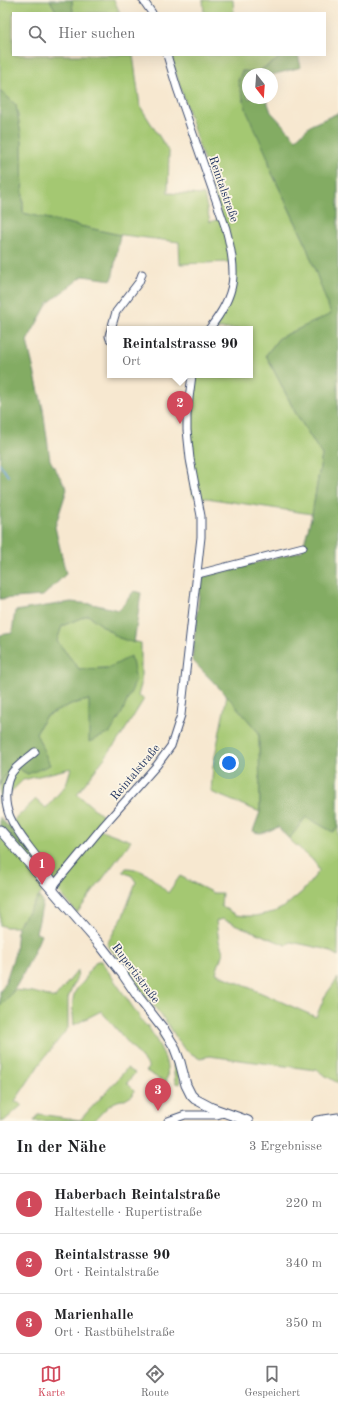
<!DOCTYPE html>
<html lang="de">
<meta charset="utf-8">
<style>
:root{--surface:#fff;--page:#f2f2f2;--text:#202124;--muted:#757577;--line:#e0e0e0;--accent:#d1495b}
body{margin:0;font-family:"Old Standard TT",serif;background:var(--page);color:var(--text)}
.compass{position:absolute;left:242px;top:68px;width:36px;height:36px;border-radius:50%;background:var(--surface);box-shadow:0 4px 16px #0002;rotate:163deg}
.you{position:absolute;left:229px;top:763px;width:14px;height:14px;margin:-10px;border:3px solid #fff;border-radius:50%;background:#1a73e8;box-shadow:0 0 0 6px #1a73e833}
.badge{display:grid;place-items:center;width:26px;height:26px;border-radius:50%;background:var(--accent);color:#fff;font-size:13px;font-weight:700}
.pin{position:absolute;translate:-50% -33px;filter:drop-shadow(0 1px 2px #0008)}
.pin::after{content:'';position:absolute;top:21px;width:14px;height:12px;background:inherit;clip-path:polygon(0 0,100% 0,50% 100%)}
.popup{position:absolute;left:107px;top:326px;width:146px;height:52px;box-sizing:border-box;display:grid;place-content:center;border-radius:0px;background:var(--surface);filter:drop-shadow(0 1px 3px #0005);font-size:13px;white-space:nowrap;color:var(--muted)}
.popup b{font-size:15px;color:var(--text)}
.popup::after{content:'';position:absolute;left:50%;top:100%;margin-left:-8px;border:8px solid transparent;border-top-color:var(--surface)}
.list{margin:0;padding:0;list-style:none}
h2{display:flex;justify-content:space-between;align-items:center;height:52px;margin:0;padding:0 16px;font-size:17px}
h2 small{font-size:13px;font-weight:400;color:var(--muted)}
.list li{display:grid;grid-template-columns:26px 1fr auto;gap:12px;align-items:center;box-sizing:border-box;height:60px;padding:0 16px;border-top:1px solid var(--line)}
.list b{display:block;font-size:15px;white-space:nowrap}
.list p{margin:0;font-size:13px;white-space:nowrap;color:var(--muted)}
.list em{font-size:13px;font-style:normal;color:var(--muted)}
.icon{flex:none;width:22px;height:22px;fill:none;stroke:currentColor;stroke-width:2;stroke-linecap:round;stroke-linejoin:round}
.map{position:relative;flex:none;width:338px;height:1121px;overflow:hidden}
.search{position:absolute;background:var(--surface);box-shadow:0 4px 16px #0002;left:12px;right:12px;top:12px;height:44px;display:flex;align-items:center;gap:10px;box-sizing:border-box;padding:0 14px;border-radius:0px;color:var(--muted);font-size:15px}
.sheet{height:232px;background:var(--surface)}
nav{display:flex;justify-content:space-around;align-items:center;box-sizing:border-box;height:56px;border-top:1px solid var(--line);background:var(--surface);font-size:11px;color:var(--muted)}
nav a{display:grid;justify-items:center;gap:2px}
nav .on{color:var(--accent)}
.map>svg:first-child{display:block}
</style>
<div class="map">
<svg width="338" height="1121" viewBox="0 0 338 1121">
<rect width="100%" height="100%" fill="#fcf5e5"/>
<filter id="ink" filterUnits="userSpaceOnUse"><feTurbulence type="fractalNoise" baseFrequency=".025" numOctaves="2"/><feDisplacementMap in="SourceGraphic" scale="8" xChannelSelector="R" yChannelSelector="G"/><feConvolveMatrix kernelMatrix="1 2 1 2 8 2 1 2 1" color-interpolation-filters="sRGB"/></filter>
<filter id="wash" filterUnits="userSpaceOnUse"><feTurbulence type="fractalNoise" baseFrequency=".012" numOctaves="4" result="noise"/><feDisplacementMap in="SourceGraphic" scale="16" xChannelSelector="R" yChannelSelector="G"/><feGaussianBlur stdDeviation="0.9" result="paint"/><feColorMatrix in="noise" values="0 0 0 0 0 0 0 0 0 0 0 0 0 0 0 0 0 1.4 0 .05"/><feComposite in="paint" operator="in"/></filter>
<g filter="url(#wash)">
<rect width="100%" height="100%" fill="#f7e8d0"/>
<g fill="#a4c872" stroke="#607c68">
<path d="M0,0H50L57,13H13V55H133L140,106L169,152L168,193L204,195L210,222L222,218L170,55H280L277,60L257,72L242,71L238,81L268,158L271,171L304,240L332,314L279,338L266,355L295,412L322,455L312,514L193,496L188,464L192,375H250V329H209L231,295L230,262L180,264L179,242L115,234L23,213L22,141L16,105L0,90Z"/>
<path d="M72,0H114L120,13H73Z"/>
<path d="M203,0H233L234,13H204Z"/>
<path d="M88,615L119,638L141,643V685L138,696L144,699L122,735L77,794L104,817L96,828L131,841L77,913L50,881L17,927H6L0,925V825L22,847V842L8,826L36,799L46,808L66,785L71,768L23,780L2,801H0V785L11,765L28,774L36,733L45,717L71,704L89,700L109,668L79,669L57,641L62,626Z"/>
<path d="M227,695L259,733L260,812L211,792L213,766Z"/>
<path d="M306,817L333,832L338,827V956L325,949L291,942L286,945L222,919L216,921L219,941L223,952L216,973L316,1017L325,996L338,978V1083L316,1070L209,1056L200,1059L184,1049L167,1023L140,988L133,976L107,944L123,916L136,882L132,876L123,872L126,868C145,868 155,881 168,893L180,876L213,893H222L221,906L236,915L245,916H255L274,912L284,907L302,892L319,871L315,862L289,839Z"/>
<path d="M97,961H101L145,1025L148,1026C158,1044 172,1062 166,1083L146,1071L148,1070V1066L101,1011L74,1025C73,1015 71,1001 75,992C78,985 87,982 87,973Z"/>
<path d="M78,970L77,977L68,998V1028L41,1062L15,1101L22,1105L4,1121H0V1006L14,990L33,992L55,998Z"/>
<path d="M159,1035C173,1048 179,1066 180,1084L175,1083L173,1062Z"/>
<path d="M127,1068L135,1073L127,1083L134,1090L133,1095L125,1100C112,1099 102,1113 94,1121H34L39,1114L80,1120L118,1079Z"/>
</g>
<g fill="#83ac64" stroke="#4f6e61">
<path d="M50,0H72L73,13H57Z"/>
<path d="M280,55H298L301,67L272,75V74H248V98H266L271,112L296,139L311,125L338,113V827L333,832L306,817L289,839L278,827C270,830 261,836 253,831L260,812L259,733L228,697L192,660L201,577L302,551L312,514L322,455L295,412L266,355L279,338L331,314L304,240L271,171L268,158L247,112L238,81L242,71L257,72L277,60Z"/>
<path d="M0,90L16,105L22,141L23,213L120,235L112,280L83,276L48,303L27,341L43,409L50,460L67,489L55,527L66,574L43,596L0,599Z"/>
<path d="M134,591L141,593L134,643L119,638L88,615L62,626L57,641L79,669L109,668L131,656L136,680L122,713L110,733L89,742V700L71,704L45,717L36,733L50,765L28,774L11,765L0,785V635L12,633L15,611L71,602L92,604L119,610Z"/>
<path d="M0,817L22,842V847L0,825Z"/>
<path d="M39,897L43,902L38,925L36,933L41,935C34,952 15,996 0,1006V992L5,983L15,953L17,927Z"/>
</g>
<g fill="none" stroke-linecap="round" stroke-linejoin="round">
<path stroke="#669ed4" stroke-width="2" d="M0,464L8,476"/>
</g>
</g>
<g filter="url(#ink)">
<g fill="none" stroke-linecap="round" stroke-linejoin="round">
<g stroke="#3c4b6f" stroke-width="9">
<g id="minor">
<path d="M143,0L152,13"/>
<path d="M167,55L177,88L226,229C237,272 238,293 209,329"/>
<path d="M111,329L116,312L139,282L142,274"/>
<path d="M110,332L109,336L110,339"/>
<path d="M198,574L303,547"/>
<path d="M35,752C28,758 19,764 14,770C11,773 9,778 8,781C0,809 14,827 30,848C39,859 47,872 55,884"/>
<path d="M53,892L55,884L104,825L157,765L171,746L181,715L201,537V516L190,459L187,430V414L192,375"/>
<path d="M168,1121L185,1115H217L224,1113"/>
</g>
</g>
<g stroke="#3c4b6f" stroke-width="11">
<g id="major">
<path d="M0,830L101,946L122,973L139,998L164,1030L174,1046L180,1062L186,1085L191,1095L195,1099L212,1108L248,1121"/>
<path d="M317,1121L338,1118"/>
</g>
</g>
<use href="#minor" stroke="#fff" stroke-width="7"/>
<use href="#major" stroke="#fff" stroke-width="9"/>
</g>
</g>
<g text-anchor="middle" stroke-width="3.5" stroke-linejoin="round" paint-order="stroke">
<g font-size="12" fill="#1b2f5e" stroke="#fcf5e5">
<text transform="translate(224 189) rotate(71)" y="4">Reintalstraße</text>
<text transform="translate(135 772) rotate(-50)" y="4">Reintalstraße</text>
<text transform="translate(136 973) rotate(53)" y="4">Rupertistraße</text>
</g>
</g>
</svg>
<svg class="compass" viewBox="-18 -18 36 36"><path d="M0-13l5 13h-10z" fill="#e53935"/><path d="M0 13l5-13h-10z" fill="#757577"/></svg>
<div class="you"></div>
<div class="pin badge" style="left:42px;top:885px">1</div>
<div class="pin badge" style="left:180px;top:424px">2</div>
<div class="popup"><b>Reintalstrasse 90</b>Ort</div>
<div class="pin badge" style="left:158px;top:1111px">3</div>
<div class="search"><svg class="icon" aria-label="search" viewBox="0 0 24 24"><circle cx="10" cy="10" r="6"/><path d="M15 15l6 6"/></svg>Hier suchen</div>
</div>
<section class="sheet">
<h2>In der Nähe<small>3 Ergebnisse</small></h2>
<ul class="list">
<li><span class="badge">1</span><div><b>Haberbach Reintalstraße</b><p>Haltestelle · Rupertistraße</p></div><em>220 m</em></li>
<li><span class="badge">2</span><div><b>Reintalstrasse 90</b><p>Ort · Reintalstraße</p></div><em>340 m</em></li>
<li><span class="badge">3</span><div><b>Marienhalle</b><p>Ort · Rastbühelstraße</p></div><em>350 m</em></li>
</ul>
</section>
<nav>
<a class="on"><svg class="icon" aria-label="map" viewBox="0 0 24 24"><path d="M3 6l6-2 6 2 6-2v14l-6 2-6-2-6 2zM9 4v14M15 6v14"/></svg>Karte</a>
<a><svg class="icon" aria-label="directions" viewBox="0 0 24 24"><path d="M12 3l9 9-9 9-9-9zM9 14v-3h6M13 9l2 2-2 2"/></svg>Route</a>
<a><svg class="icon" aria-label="saved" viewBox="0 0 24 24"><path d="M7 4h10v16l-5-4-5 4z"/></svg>Gespeichert</a>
</nav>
